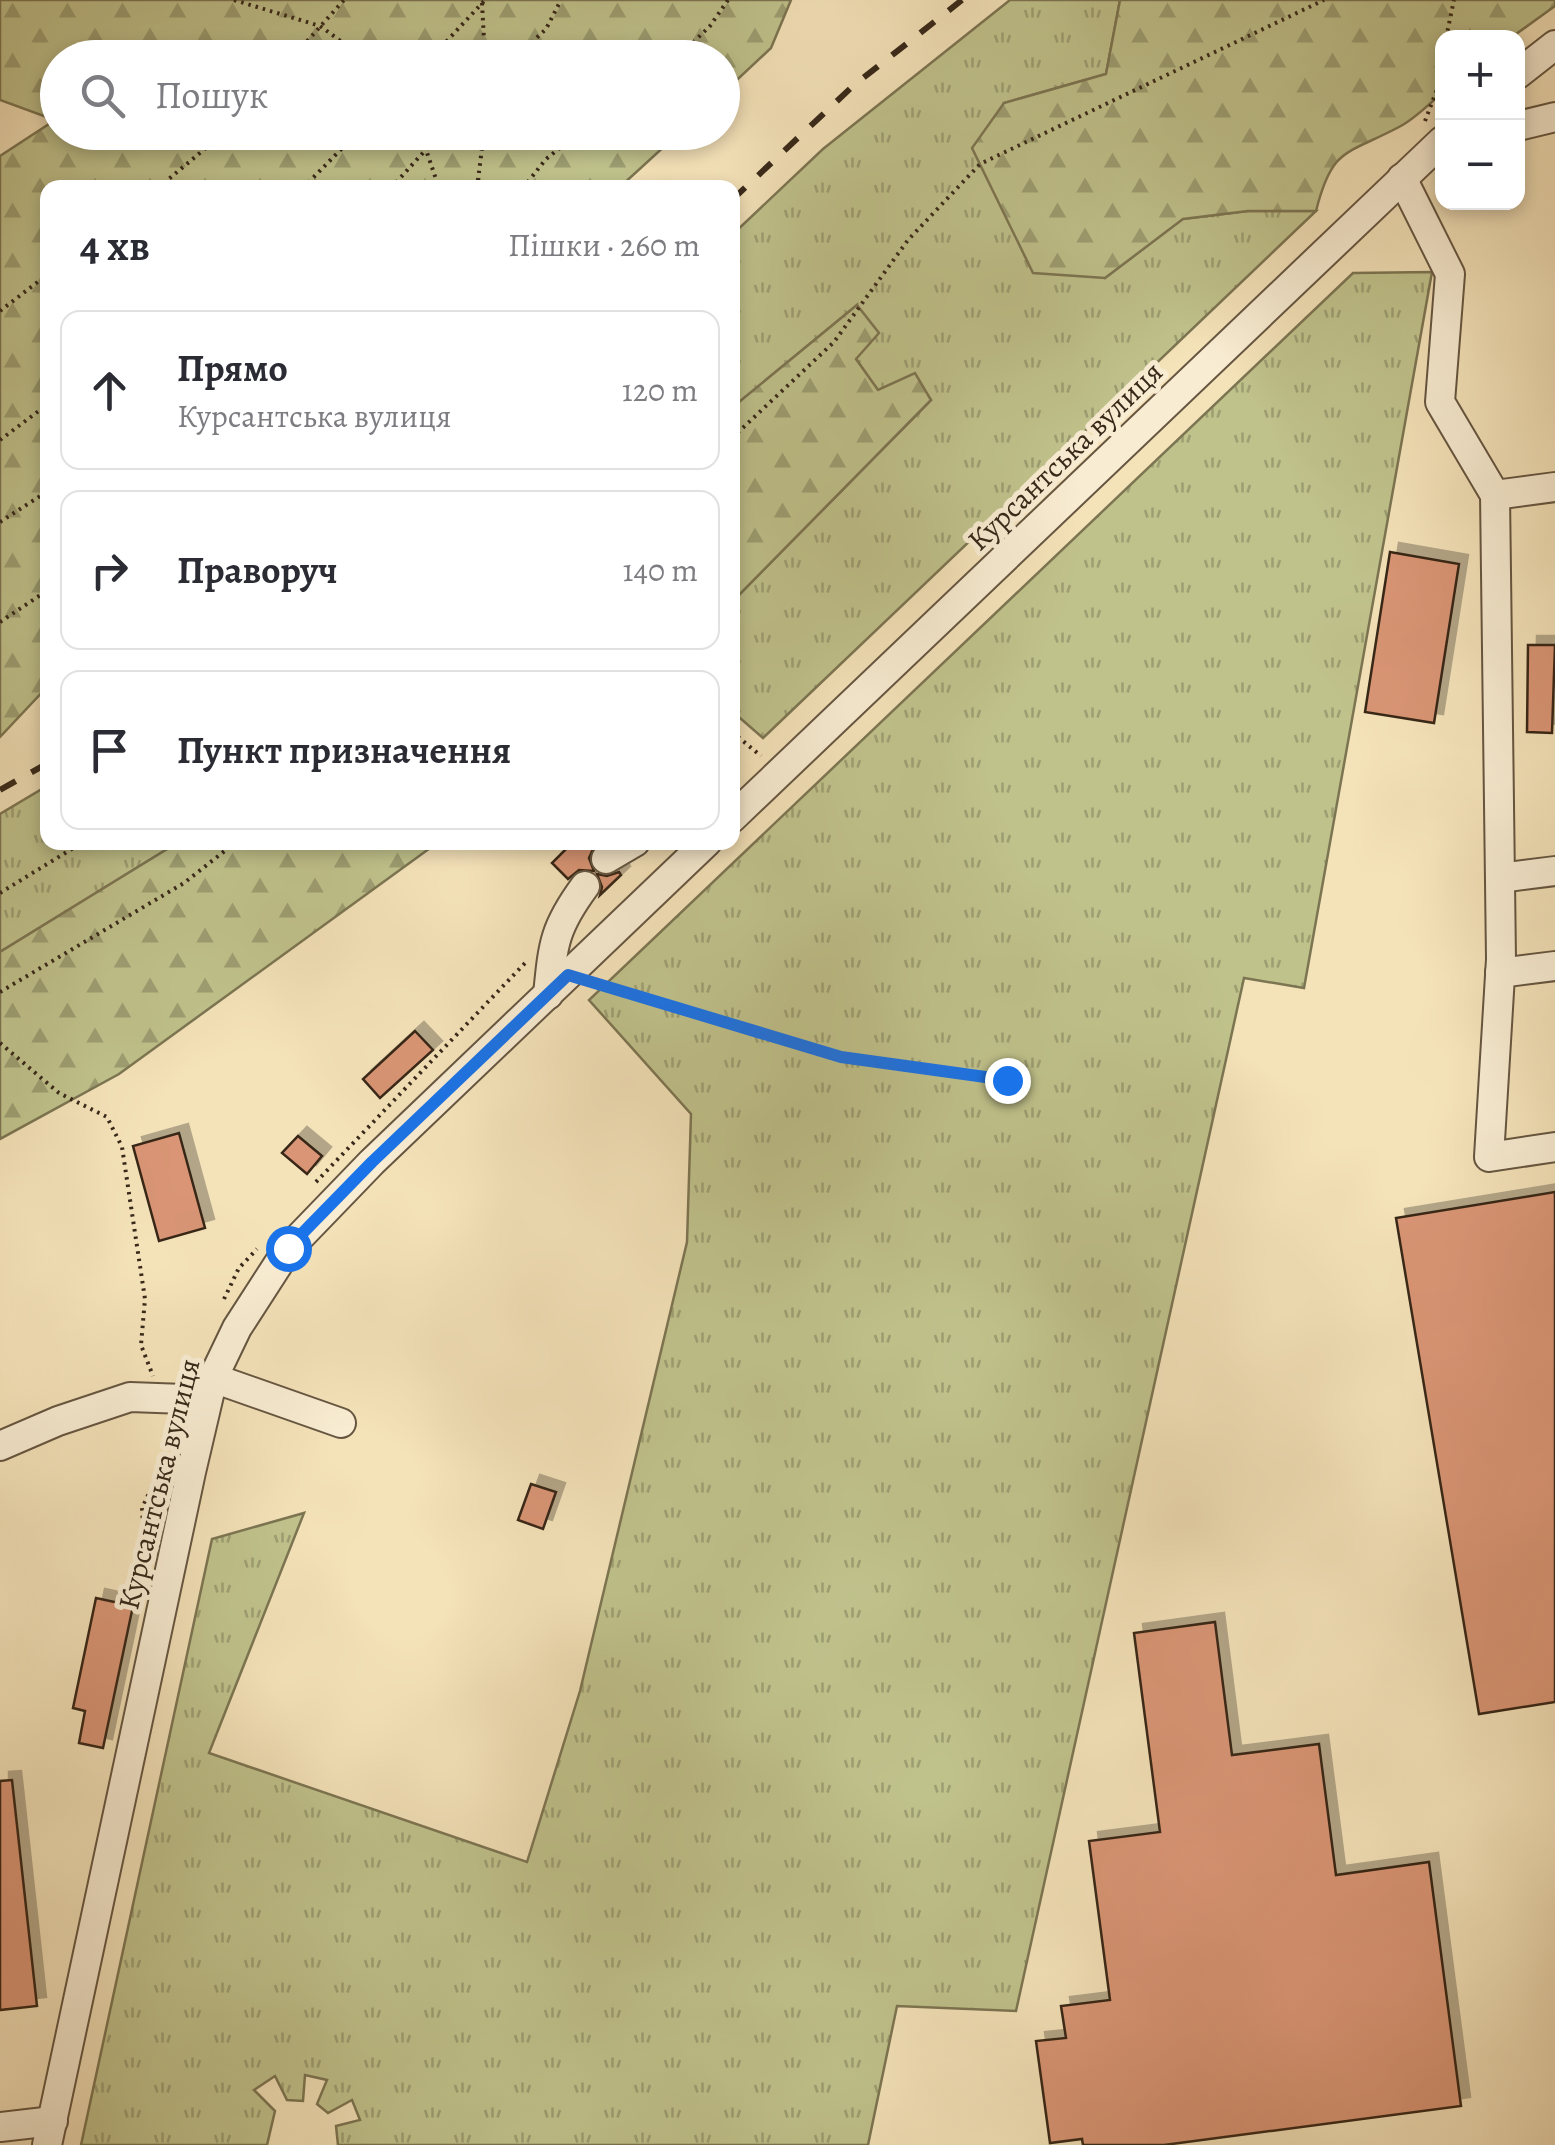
<!DOCTYPE html>
<html lang="uk">
<meta charset="utf-8">
<style>
:root{--surface:#fff;--page:#f7f7f7;--text:#2b2b33;--muted:#7c7c81;--line:#e1e1e2}
body{margin:0;font-family:Alegreya,serif;background:var(--page);color:var(--text)}
.controls{position:absolute;right:30px;top:30px;display:grid;overflow:hidden;border-radius:20px;box-shadow:0 5px 15px #0003}
.controls button{width:90px;height:90px;display:grid;place-items:center;padding:0;border:0;border-bottom:2px solid var(--line);background:var(--surface);color:var(--text);font:50px sans-serif}
.stop{position:absolute;width:30px;height:30px;margin:-22px;border:8px solid #1a73e8;border-radius:50%;background:#fff}
.stop.end{background:#1a73e8;border-color:#fff;box-shadow:0 2px 10px #0008}
.list{margin:0;padding:0;list-style:none}
h2{display:flex;justify-content:space-between;align-items:center;height:130px;margin:0;padding:0 40px;font-size:42px}
h2 small{font-size:32px;font-weight:400;color:var(--muted)}
.list li{display:grid;grid-template-columns:65px 1fr auto;gap:30px;align-items:center;box-sizing:border-box;height:160px;margin:0 20px 20px;padding:0 20px;border:2px solid var(--line);border-radius:20px}
.list b{display:block;font-size:38px;white-space:nowrap}
.list p{margin:0;font-size:32px;white-space:nowrap;color:var(--muted)}
.list em{font-size:32px;font-style:normal;color:var(--muted)}
.icon{flex:none;width:55px;height:55px;fill:none;stroke:currentColor;stroke-width:2;stroke-linecap:round;stroke-linejoin:round}
.map{position:relative;flex:none;width:1555px;height:2145px;overflow:hidden}
.search{position:absolute;background:var(--surface);box-shadow:0 5px 15px #0003;left:40px;top:40px;width:700px;height:110px;display:flex;align-items:center;gap:25px;box-sizing:border-box;padding:0 35px;border-radius:55px;color:var(--muted);font-size:38px}
.panel{position:absolute;background:var(--surface);box-shadow:0 5px 15px #0003;left:40px;top:180px;width:700px;height:670px;border-radius:20px}
.map>svg:first-child{display:block}
</style>
<div class="map">
<svg width="1555" height="2145" viewBox="0 0 1555 2145">
<defs>
<pattern id="grass-tufts" width="24" height="20" patternUnits="userSpaceOnUse" patternTransform="scale(2.5)"><rect width="24" height="20" fill="#c0c28c"/><path d="M3 7l-1-3M5 7V3M7 7l1-3M15 17l-1-3M17 17v-4M19 17l1-3" fill="none" stroke="#9d9e72"/></pattern>
<pattern id="forest-firs" width="22" height="20" patternUnits="userSpaceOnUse" patternTransform="scale(2.5)"><rect width="22" height="20" fill="#c0c28c"/><path d="M5 1l3.5 6h-7zM16 11l3.5 6h-7z" fill="#9d9e72"/></pattern>
<filter id="shadow"><feDropShadow dx="9" dy="-9" stdDeviation="0" flood-color="#0004"/></filter>
</defs>
<rect width="100%" height="100%" fill="#f4e2b9"/>
<filter id="stains"><feTurbulence type="fractalNoise" baseFrequency=".002" numOctaves="4"/><feColorMatrix values="0 0 0 0 .2 0 0 0 0 .09 0 0 0 0 .02 0 0 0 .5 -.17"/></filter>
<radialGradient id="worn" r=".72"><stop offset=".6" stop-color="#630" stop-opacity="0"/><stop offset="1" stop-color="#630" stop-opacity=".3"/></radialGradient>
<g fill="url(#grass-tufts)" stroke="#7c7552" stroke-width="2.5">
<path d="M1010,0H1120L1106,74L1004,103L1105,278L1182,219L1248,211H1316L763,738L733,712V601L931,400L914,374L878,391L856,359L857,305L733,407V234L823,149Z"/>
<path d="M1432,272L1304,988L1244,978L1016,2011L897,2006L868,2145H338L336,2126L360,2120L352,2100L328,2113L317,2104L327,2080L305,2075L303,2101L287,2100L275,2076L254,2090L275,2111L267,2145H81L212,1539L304,1513L209,1753L527,1862L580,1691L687,1242L691,1114L589,1000L1353,273Z"/>
<path d="M47,786L48,842L177,843L0,952V814Z"/>
</g>
<g fill="url(#forest-firs)" stroke="#7c7552" stroke-width="2.5">
<path d="M0,0H791L771,48L723,93L722,58H58V132L679,133L620,187L48,188L47,687L0,737V156L55,120L0,100Z"/>
<path d="M1120,0H1555V6L1512,37L1442,38V93C1429,104 1415,119 1399,127C1346,155 1332,147 1316,211H1248L1183,219L1105,278L1033,273L972,148L1004,103L1106,74Z"/>
<path d="M857,305L879,333L856,359L878,390L915,373L931,400L733,601V407Z"/>
<path d="M177,843H437L119,1074L0,1139V952Z"/>
</g>
<g fill="#d99574" stroke="#372819" stroke-width="2.5" filter="url(#shadow)">
<path d="M1390,552L1459,564L1434,723L1365,712Z"/>
<path d="M1528,645H1555L1552,733L1527,732Z"/>
<path d="M573,842H590L594,847L589,858L594,871L579,870L568,879L552,863Z"/>
<path d="M619,872L621,875L600,895L602,887L597,874L607,876Z"/>
<path d="M415,1031L433,1050L380,1098L363,1079Z"/>
<path d="M179,1133L205,1228L159,1241L133,1146Z"/>
<path d="M298,1136L322,1156L307,1174L282,1153Z"/>
<path d="M1555,1192V1702L1479,1714L1396,1218Z"/>
<path d="M531,1484L556,1492L543,1529L518,1520Z"/>
<path d="M96,1598L133,1606L103,1748L79,1743L85,1711L73,1708Z"/>
<path d="M1215,1622L1232,1755L1319,1744L1336,1875L1429,1862L1461,2106L1164,2145H1083L1082,2139L1050,2143L1036,2041L1066,2038L1061,2006L1110,2000L1089,1841L1160,1832L1134,1633Z"/>
<path d="M12,1780L37,2006L0,2010V1781Z"/>
</g>
<g fill="none" stroke-linecap="round" stroke-linejoin="round">
<g stroke="#665641" stroke-width="32">
<g id="minor">
<path d="M1518,74L1555,45"/>
<path d="M1518,126L1555,117"/>
<path d="M1402,178L1450,274L1440,402L1495,495L1501,959L1489,1157L1555,1147"/>
<path d="M1495,495L1555,487"/>
<path d="M732,818L1442,141"/>
<path d="M606,859L635,842"/>
<path d="M1500,878L1555,871"/>
<path d="M1500,973L1555,966"/>
<path d="M548,995C553,944 554,928 585,886"/>
<path d="M213,1378L341,1423"/>
<path d="M0,1446L58,1421L130,1397L184,1399"/>
<path d="M0,2127L53,2121"/>
<path d="M47,2145L191,1472L213,1378L237,1328L288,1249L372,1162L707,842"/>
</g>
</g>
<g stroke="#372819" stroke-width="4" stroke-dasharray="2.5 5" stroke-linecap="butt">
<path d="M234,0L320,26L364,58"/>
<path d="M482,3L485,58"/>
<path d="M1446,38L1454,0"/>
<path d="M292,58L344,0"/>
<path d="M431,58L485,0"/>
<path d="M515,58L546,29L561,0"/>
<path d="M677,58L710,26L728,0"/>
<path d="M1425,121L1436,92L1442,54"/>
<path d="M420,132L439,188"/>
<path d="M158,188L225,132"/>
<path d="M303,188L358,132"/>
<path d="M391,188L442,132"/>
<path d="M477,188L484,132"/>
<path d="M523,188L546,159L580,132"/>
<path d="M0,311L48,274"/>
<path d="M732,438L834,342L908,240L980,164L1324,0"/>
<path d="M0,440L48,404"/>
<path d="M0,522L48,491"/>
<path d="M0,622L48,590"/>
<path d="M732,732L761,756"/>
<path d="M0,893L83,842"/>
<path d="M594,983L841,1057L1007,1081"/>
<path d="M0,992L184,883L236,842"/>
<path d="M0,1043L59,1093L107,1117L122,1147L145,1299L141,1345L153,1376"/>
<path d="M316,1182L527,961"/>
<path d="M224,1299L239,1268L257,1249"/>
<path d="M145,1563L142,1508L168,1453"/>
</g>
<use href="#minor" stroke="#f8ecd2" stroke-width="28"/>
<g stroke="#372819" stroke-width="6" stroke-dasharray="18 18" stroke-linecap="butt">
<path d="M732,200L853,86L962,0"/>
<path d="M0,790L48,763"/>
</g>
</g>
<g fill="none" stroke-linecap="round" stroke-linejoin="round">
<path stroke="#1a73e8" stroke-width="12" d="M288,1248L372,1162L568,975L841,1057L1007,1080"/>
</g>
<g text-anchor="middle" stroke-width="10" stroke-linejoin="round" paint-order="stroke">
<g font-size="30" fill="#372819" stroke="#f8ecd2">
<text transform="translate(1065 456) rotate(-44)" y="10">Курсантська вулиця</text>
<text transform="translate(159 1484) rotate(-76)" y="10">Курсантська вулиця</text>
</g>
</g>
<rect width="100%" height="100%" filter="url(#stains)"/>
<rect width="100%" height="100%" fill="url(#worn)"/>
</svg>
<div class="controls">
<button>+</button>
<button>−</button>
</div>
<div class="stop" style="left:288px;top:1248px"></div>
<div class="stop end" style="left:1007px;top:1080px"></div>
<div class="search"><svg class="icon" aria-label="search" viewBox="0 0 24 24"><circle cx="10" cy="10" r="6"/><path d="M15 15l6 6"/></svg>Пошук</div>
<section class="panel">
<h2>4 хв<small>Пішки · 260 m</small></h2>
<ul class="list">
<li><svg class="icon" aria-label="ahead" viewBox="0 0 24 24"><path d="M12 20V5M6 11l6-6 6 6"/></svg><div><b>Прямо</b><p>Курсантська вулиця</p></div><em>120 m</em></li>
<li><svg class="icon" aria-label="right" viewBox="0 0 24 24"><path d="M7 20v-9h11M14 6l5 5-5 5"/></svg><div><b>Праворуч</b></div><em>140 m</em></li>
<li><svg class="icon" aria-label="arrive" viewBox="0 0 24 24"><path d="M6 21V4h12l-3 4 3 4H6"/></svg><div><b>Пункт призначення</b></div></li>
</ul>
</section>
</div>
